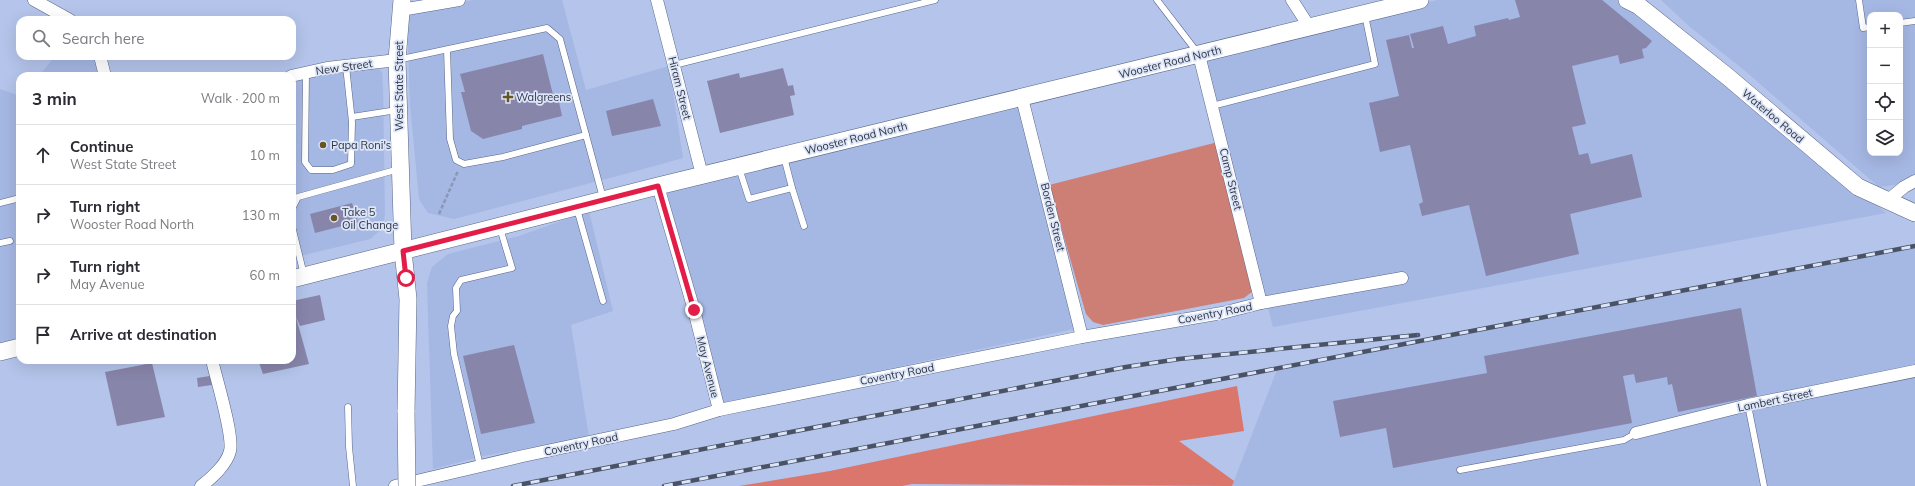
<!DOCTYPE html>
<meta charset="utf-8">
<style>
:root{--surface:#fff;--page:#f7f7f7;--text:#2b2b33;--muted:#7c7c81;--line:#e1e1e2}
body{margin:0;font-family:Mulish,sans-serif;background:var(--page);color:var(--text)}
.controls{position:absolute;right:12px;top:12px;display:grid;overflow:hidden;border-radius:8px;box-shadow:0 4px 16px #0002}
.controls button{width:36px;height:36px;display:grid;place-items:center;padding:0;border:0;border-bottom:1px solid var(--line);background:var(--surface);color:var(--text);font:20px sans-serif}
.stop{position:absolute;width:12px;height:12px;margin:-9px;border:3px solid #e11d48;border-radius:50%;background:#fff}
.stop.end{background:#e11d48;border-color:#fff;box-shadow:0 1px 4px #0008}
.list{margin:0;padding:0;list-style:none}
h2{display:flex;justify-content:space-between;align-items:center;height:52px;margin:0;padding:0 16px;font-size:17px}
h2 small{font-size:13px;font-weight:400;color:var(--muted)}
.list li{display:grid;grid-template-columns:26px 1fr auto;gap:12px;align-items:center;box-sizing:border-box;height:60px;padding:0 16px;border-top:1px solid var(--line)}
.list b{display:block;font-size:15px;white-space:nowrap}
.list p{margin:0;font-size:13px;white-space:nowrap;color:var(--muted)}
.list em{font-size:13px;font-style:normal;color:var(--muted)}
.icon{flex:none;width:22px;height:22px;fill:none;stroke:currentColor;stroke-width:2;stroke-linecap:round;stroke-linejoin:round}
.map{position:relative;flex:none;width:1915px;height:486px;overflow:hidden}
.search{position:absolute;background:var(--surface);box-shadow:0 4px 16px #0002;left:16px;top:16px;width:280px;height:44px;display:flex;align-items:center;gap:10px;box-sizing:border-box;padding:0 14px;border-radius:12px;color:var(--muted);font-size:15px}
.panel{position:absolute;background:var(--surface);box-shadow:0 4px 16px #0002;left:16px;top:72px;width:280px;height:292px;border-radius:12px}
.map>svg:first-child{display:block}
</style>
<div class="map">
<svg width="1915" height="486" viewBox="0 0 1915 486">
<rect width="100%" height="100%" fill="#b4c4ea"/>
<g fill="#a5b7e3" fill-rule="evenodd">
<path d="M473,0H562L586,90L669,66L683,158L640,170L454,219L428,213L419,199L410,104L407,12Z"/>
<path d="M1437,0H1635L1886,213L1273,327L1204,58Z"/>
<path d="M1661,0H1915V177L1895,185L1879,187L1744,70L1690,27ZM1870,15H1900V153H1870Z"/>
<path d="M55,56H93L99,76H39Z"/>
<path d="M373,65L382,72L383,89L385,213L383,228L370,239L292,258V81L354,67Z"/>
<path d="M0,89L20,96V342L0,348Z"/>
<path d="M1021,100L1074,329L724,404L666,189Z"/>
<path d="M589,211L613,311L571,325L589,437L483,456L433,469L427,283L432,267L448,254L519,236Z"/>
<path d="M1915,246V486H1232L1278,367Z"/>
</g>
<path fill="#cd7f75" d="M1218,142L1253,291L1244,298L1103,325L1093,322L1086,314L1049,185Z"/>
<path fill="#da766b" d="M1237,386L1244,431L1179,441L1234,481L1232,486L912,484L902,486H739L830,471Z"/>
<g fill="#8885ab">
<path d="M1515,0H1602L1652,41L1646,48L1642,49L1644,58L1620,64L1618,55L1572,66L1586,124L1572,127L1579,155L1588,153L1591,164L1632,154L1642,197L1570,214L1579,254L1486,276L1469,205L1422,216L1419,204L1423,202L1410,145L1380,152L1369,103L1399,96L1386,40L1409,35L1412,48H1414L1410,34L1443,26L1448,44L1476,36L1474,26L1508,18L1509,20L1520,17Z"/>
<path d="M543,54L555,103L559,102L562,116L522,126V129L483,139L471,131L461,92H465L460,74Z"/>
<path d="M783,68L788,86L793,85L795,95L790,96L794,115L720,133L707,81L739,73L740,78Z"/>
<path d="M653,99L661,126L612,136L606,111Z"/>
<path d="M352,203L358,222L315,233L310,214Z"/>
<path d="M320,295L325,320L300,326L296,317L309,364L263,374L258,360H292V313L295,312L292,301Z"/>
<path d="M1741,308L1757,396L1678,412L1672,384L1668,385L1667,377L1636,383L1634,374L1623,376L1632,423L1393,468L1386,428L1340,437L1333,401L1487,373L1484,356Z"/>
<path d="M514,345L535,423L481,434L463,356Z"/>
<path d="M152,363L165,417L117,426L105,372Z"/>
<path d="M210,376L212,385L198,387L197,378Z"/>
</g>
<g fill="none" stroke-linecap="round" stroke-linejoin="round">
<g stroke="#596688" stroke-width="7">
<g id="lane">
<path d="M1157,0L1197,52"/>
<path d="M1859,0L1863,28L1870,27"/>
<path d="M1900,23L1915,21"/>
<path d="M447,50L450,139L456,160L464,164L503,157L586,135"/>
<path d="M397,60L547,28L560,39L603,198"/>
<path d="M674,65L935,0"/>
<path d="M306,73L305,162L311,170H333L351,164L352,122L346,66"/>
<path d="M1212,106L1375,64L1365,15"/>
<path d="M352,117L397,110"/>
<path d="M739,168L749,199L792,188L784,157"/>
<path d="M792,188L804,226"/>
<path d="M0,203L20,198"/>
<path d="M292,209L298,197L399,169"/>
<path d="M577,209L603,301"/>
<path d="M292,226L304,275"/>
<path d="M0,243L10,241"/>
<path d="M1748,405L1764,486"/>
<path d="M348,407L349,447L353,486"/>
<path d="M480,466L454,354L451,326L453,316L457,311L456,288L461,280L512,268L500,228"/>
<path d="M1460,470L1624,440L1636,433"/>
</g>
</g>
<g stroke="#596688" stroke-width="13">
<g id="street">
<path d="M34,0L70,20"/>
<path d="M657,0L702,175"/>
<path d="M1292,0L1310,28"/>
<path d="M401,10L459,0"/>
<path d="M1199,55L1261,303"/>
<path d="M100,56L105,76"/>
<path d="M291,76L327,68L397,60"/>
<path d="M1022,98L1082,337"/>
<path d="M658,186L694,310L719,410"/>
<path d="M1887,201L1904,187L1915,181"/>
<path d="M1636,433L1748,405L1915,371"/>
<path d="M201,486C212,478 227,464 230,451C234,436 216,378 212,360"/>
<path d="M395,486L523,456L674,424L719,410L1082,337L1222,313L1261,303L1402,278"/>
</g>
</g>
<g stroke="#596688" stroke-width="18">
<g id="secondary">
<path d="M402,0L397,60L403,251L408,299L406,412"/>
<path d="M1627,0L1639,6L1728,77L1858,187L1915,213"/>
<path d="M292,279L658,186L1420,0"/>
<path d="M0,352L20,347"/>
</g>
</g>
<path stroke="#8a97b6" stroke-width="2.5" stroke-dasharray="4 2" stroke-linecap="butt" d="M439,214L458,171"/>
<use href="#lane" stroke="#fff" stroke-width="6"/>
<use href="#street" stroke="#fff" stroke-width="12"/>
<use href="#secondary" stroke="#fff" stroke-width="17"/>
<g stroke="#4a5266" stroke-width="4.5">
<g id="rail">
<path d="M513,486L1126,367L1179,359L1418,335"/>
<path d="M664,486L1915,246"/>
</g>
</g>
<use href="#rail" stroke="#dce5f8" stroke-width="3" stroke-dasharray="9" stroke-linecap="butt"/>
<g stroke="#596688" stroke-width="18" stroke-linecap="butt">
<path id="secondary-bridge" d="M406,412L407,486"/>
</g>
<use href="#secondary-bridge" stroke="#fff" stroke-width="17"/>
</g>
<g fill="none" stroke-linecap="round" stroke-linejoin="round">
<path stroke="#e11d48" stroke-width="5" d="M406,278L403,251L658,186L694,310"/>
</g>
<g fill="#695524" stroke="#dce5f8" stroke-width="1.5">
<path d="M506 91h4v4h4v4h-4v4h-4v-4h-4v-4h4z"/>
<circle cx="323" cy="145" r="4"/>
<circle cx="334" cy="218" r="4"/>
</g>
<g text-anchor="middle" stroke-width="3.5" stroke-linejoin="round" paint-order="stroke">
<g font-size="11" fill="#2d3342" stroke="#dce5f8">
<text transform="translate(1170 62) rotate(-14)" y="4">Wooster Road North</text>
<text transform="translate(344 67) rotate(-8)" y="4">New Street</text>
<text transform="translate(399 86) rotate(-90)" y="4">West State Street</text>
<text transform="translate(680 88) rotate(76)" y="4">Hiram Street</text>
<text transform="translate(1773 116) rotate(40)" y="4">Waterloo Road</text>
<text transform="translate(856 138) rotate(-14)" y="4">Wooster Road North</text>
<text transform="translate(1231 179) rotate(76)" y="4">Camp Street</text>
<text transform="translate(1053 217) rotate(76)" y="4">Borden Street</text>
<text transform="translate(1215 313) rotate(-11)" y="4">Coventry Road</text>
<text transform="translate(708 367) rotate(76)" y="4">May Avenue</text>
<text transform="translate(897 374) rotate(-11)" y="4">Coventry Road</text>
<text transform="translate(1775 400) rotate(-12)" y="4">Lambert Street</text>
<text transform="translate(581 444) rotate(-12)" y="4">Coventry Road</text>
</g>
<g font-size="11" fill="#2d3342" stroke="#dce5f8" text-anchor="start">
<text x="516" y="101">Walgreens</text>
<text x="331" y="149">Papa Roni's</text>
<text x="342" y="216">Take 5<tspan x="342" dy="13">Oil Change</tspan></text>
</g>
</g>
</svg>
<div class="controls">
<button>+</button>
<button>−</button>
<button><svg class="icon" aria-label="locate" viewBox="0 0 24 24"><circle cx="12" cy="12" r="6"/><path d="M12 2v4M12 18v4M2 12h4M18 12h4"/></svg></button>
<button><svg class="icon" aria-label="layers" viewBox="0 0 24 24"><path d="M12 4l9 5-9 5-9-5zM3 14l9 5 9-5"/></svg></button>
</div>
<div class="stop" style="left:406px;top:278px"></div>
<div class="stop end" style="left:694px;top:310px"></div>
<div class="search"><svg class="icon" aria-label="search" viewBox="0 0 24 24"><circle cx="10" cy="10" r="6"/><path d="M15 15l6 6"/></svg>Search here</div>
<section class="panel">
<h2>3 min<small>Walk · 200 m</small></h2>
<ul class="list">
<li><svg class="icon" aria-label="ahead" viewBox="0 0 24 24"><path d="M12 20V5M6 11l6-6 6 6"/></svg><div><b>Continue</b><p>West State Street</p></div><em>10 m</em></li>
<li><svg class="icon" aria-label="right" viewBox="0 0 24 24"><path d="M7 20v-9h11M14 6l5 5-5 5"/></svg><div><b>Turn right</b><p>Wooster Road North</p></div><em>130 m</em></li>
<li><svg class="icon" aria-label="right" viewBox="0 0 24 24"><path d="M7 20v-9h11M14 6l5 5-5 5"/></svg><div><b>Turn right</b><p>May Avenue</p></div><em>60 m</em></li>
<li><svg class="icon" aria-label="arrive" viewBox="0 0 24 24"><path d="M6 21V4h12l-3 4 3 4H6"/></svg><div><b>Arrive at destination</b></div></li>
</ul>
</section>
</div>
